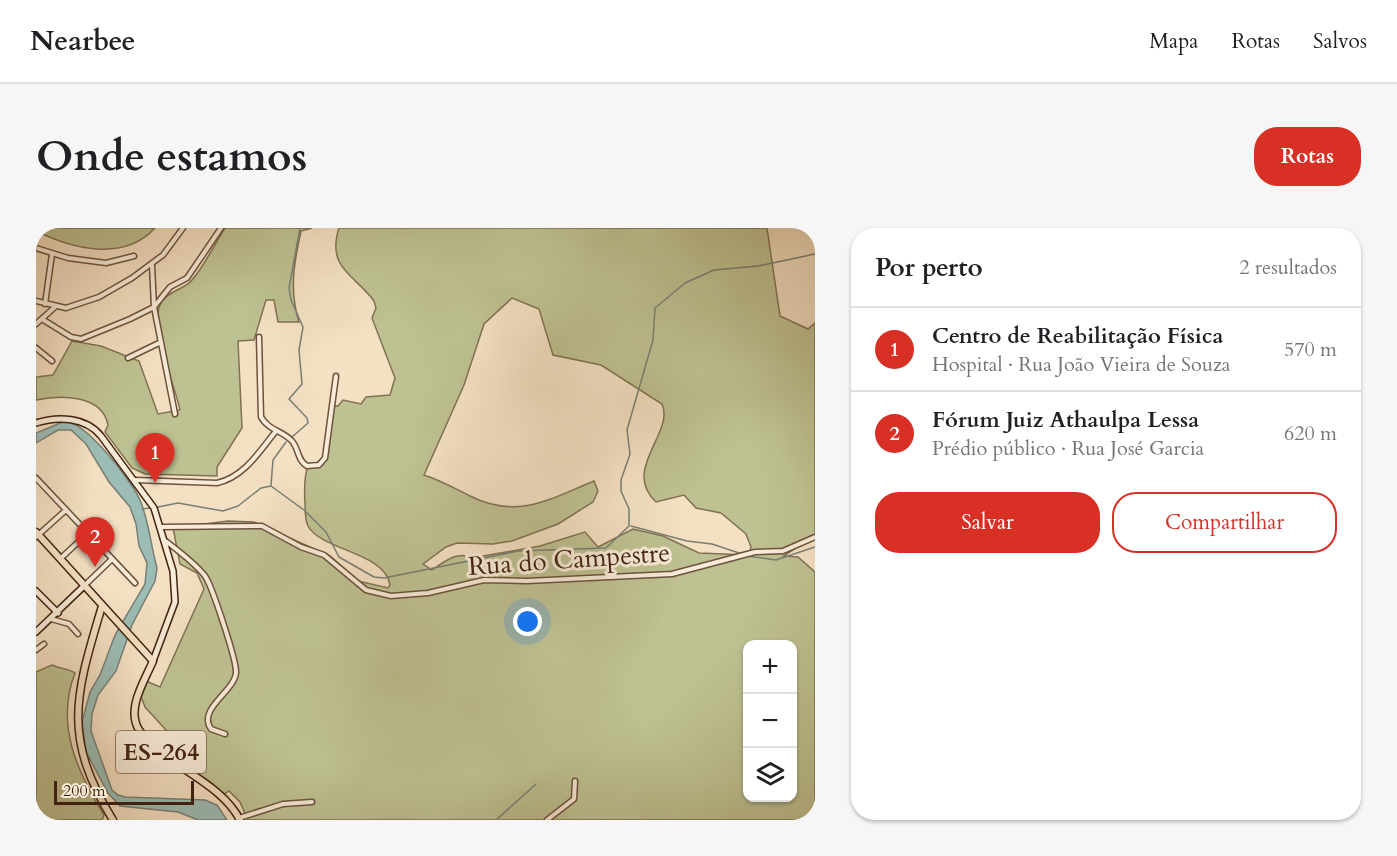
<!DOCTYPE html>
<html lang="pt">
<meta charset="utf-8">
<style>
:root{--surface:#fff;--page:#f6f6f6;--text:#202124;--muted:#757577;--line:#e0e0e0;--accent:#d93025}
body{margin:0;font-family:Cardo,serif;background:var(--page);color:var(--text)}
.controls{position:absolute;right:18px;bottom:18px;display:grid;overflow:hidden;border-radius:12px;box-shadow:0 2px 4px #0004}
.controls button{width:54px;height:54px;display:grid;place-items:center;padding:0;border:0;border-bottom:2px solid var(--line);background:var(--surface);color:var(--text);font:30px sans-serif}
.scale{position:absolute;left:18px;bottom:15px;width:140px;box-sizing:border-box;padding-left:6px;border:3px solid #422312;border-top:0;font-size:16px;line-height:21px;white-space:nowrap;color:#422312;-webkit-text-stroke:4px #f8ebd8;paint-order:stroke}
.you{position:absolute;left:492px;top:394px;width:21px;height:21px;margin:-15px;border:4px solid #fff;border-radius:50%;background:#1a73e8;box-shadow:0 0 0 9px #1a73e833}
.badge{display:grid;place-items:center;width:39px;height:39px;border-radius:50%;background:var(--accent);color:#fff;font-size:20px;font-weight:700}
.pin{position:absolute;translate:-50% -50px;filter:drop-shadow(0 2px 3px #0008)}
.pin::after{content:'';position:absolute;top:32px;width:21px;height:18px;background:inherit;clip-path:polygon(0 0,100% 0,50% 100%)}
.list{margin:0;padding:0;list-style:none}
h2{display:flex;justify-content:space-between;align-items:center;height:78px;margin:0;padding:0 24px;font-size:26px}
h2 small{font-size:20px;font-weight:400;color:var(--muted)}
.list li{display:grid;grid-template-columns:39px 1fr auto;gap:18px;align-items:center;box-sizing:border-box;height:84px;padding:0 24px;border-top:2px solid var(--line)}
.list b{display:block;font-size:22px;white-space:nowrap}
.list p{margin:0;font-size:20px;white-space:nowrap;color:var(--muted)}
.list em{font-size:20px;font-style:normal;color:var(--muted)}
.actions{display:flex;gap:12px;padding:18px 24px}
.actions a{flex:1;padding:14px 0;border:2px solid var(--accent);border-radius:24px;text-align:center;font-size:21px;color:var(--accent)}
.actions .main{background:var(--accent);color:#fff}
.icon{flex:none;width:33px;height:33px;fill:none;stroke:currentColor;stroke-width:2;stroke-linecap:round;stroke-linejoin:round}
.map{position:relative;flex:none;width:779px;height:592px;overflow:hidden;border-radius:24px}
header{display:flex;align-items:center;gap:36px;box-sizing:border-box;height:84px;padding:0 30px;background:var(--surface);border-bottom:2px solid var(--line)}
header strong{font-size:28px}
nav{display:flex;gap:33px;margin-inline-start:auto;font-size:21px}
.intro{display:flex;align-items:center;justify-content:space-between;box-sizing:border-box;height:144px;padding:0 36px}
h1{margin:0;font-size:42px}
.button{padding:15px 27px;border-radius:24px;background:var(--accent);color:#fff;font-size:21px;font-weight:700}
main{display:flex;gap:36px;padding:0 36px}
aside{flex:1;background:var(--surface);border-radius:24px;box-shadow:0 2px 4px #0004}
.map>svg:first-child{display:block}
</style>
<header>
<strong>Nearbee</strong>
<nav><a>Mapa</a><a>Rotas</a><a>Salvos</a></nav>
</header>
<div class="intro"><h1>Onde estamos</h1><a class="button">Rotas</a></div>
<main>
<div class="map">
<svg width="779" height="592" viewBox="0 0 779 592">
<rect width="100%" height="100%" fill="#f4e0c3"/>
<filter id="stains"><feTurbulence type="fractalNoise" baseFrequency=".00333" numOctaves="4"/><feColorMatrix values="0 0 0 0 .2 0 0 0 0 .09 0 0 0 0 .02 0 0 0 .5 -.17"/></filter>
<radialGradient id="worn" r=".72"><stop offset=".6" stop-color="#630" stop-opacity="0"/><stop offset="1" stop-color="#630" stop-opacity=".3"/></radialGradient>
<g fill="#bec192" stroke="#807252" stroke-width="1.5" fill-rule="evenodd">
<path d="M0,0H119C88,34 36,21 0,3Z"/>
<path d="M189,0H276L265,3C258,35 253,62 263,94H242L238,72H230L218,112L202,113L206,200L181,239V248L109,246L96,240L69,204L72,197C66,166 24,167 0,172V149L17,147L36,113L65,118L103,133L122,186L144,182C139,157 111,94 126,73C133,63 149,61 156,52C169,37 178,17 189,0Z"/>
<path d="M303,0H731L744,88L772,101L779,95V307L748,328L762,329L779,344V592H212L204,574L193,563L187,567C177,552 158,545 144,533L150,524L109,479L104,466L110,453L124,459L168,361L161,345L144,336L137,300L192,293L218,294L294,328L322,353L352,360L354,357C349,324 286,323 272,298C269,292 269,281 269,274C268,260 268,250 272,237L281,235L288,228L295,178H302L307,172L325,176L330,169L354,167L359,150L336,90L340,80L338,73C319,47 290,40 303,0ZM476,70L503,81L517,127L565,137L626,176C639,205 585,241 620,274L648,267L660,280L685,285L710,306L715,319L713,327L663,325L627,308L597,301L562,319L549,304L504,318L436,330C422,322 408,334 396,342L387,336L410,319L421,315L457,316L476,313L522,296L557,274L562,263L558,253C514,271 482,292 434,268C418,260 406,253 388,247L428,157L448,96ZM712,416H756V570H712Z"/>
<path d="M16,437C24,441 31,440 39,445C19,496 41,544 68,587L66,592H0V444Z"/>
</g>
<path fill="#9cbdb6" stroke="#787f74" stroke-width="1.5" d="M29,193C51,195 95,252 104,272C113,293 115,319 121,340L119,353L96,397L80,443L62,467L56,486L55,503L76,562L82,567L89,569L169,572L181,577L191,592H162L142,584L84,578L72,565L50,524L46,494L54,464L64,447L79,407L109,356L111,335L103,318L100,296L94,279L73,254L50,216L35,202H22L0,215V205Z"/>
<g fill="none" stroke-linecap="round" stroke-linejoin="round">
<g stroke="#787f74" stroke-width="1.5">
<path d="M256,209L272,195L271,190L253,171L266,156L263,122L267,99L255,72L253,60L264,0"/>
<path d="M235,257L237,232L250,214"/>
<path d="M122,279L142,275L187,283L202,278L225,260L235,258L268,282L290,304L303,329L338,349L348,350L482,323L570,320L593,298V281L585,263V252L594,226L591,202L617,112L619,80L649,55L678,42L722,38L779,26"/>
<path d="M106,281L114,280"/>
<path d="M595,298L651,313L676,316L706,326"/>
<path d="M711,328L740,332L779,319"/>
<path d="M460,592L500,556"/>
</g>
<g stroke="#6e523e" stroke-width="7">
<g id="street">
<path d="M0,20L32,30L70,35L98,28"/>
<path d="M116,37L118,79L139,186"/>
<path d="M0,73L30,80L63,69L96,50L127,27L147,0"/>
<path d="M9,76L16,26"/>
<path d="M6,91L35,109L45,111L94,91L118,79L134,59L151,50L185,0"/>
<path d="M0,96L19,79"/>
<path d="M223,109L225,189C232,202 247,203 256,213C263,221 261,232 271,238L283,237L289,230L300,148"/>
<path d="M0,120L16,133"/>
<path d="M92,130L123,115"/>
<path d="M0,250L99,355"/>
<path d="M99,252L181,255C208,249 223,224 240,203"/>
<path d="M125,299L226,298L265,319L288,327L330,362L355,368L392,365L448,352L491,353L636,346L719,324L747,323L779,309"/>
<path d="M0,309L30,282"/>
<path d="M127,311C141,322 158,334 169,348C176,358 201,433 200,445C198,464 161,481 175,501L189,506"/>
<path d="M24,331L52,305"/>
<path d="M49,357L76,331"/>
<path d="M15,391L33,396L42,406"/>
<path d="M0,422L8,416"/>
<path d="M203,590L247,576L276,574"/>
<path d="M511,592L538,571L539,553"/>
</g>
</g>
<g stroke="#422312" stroke-width="8">
<g id="secondary">
<path d="M0,195C22,188 50,189 65,208L118,280L137,343L139,374L117,433"/>
<path d="M0,363L22,385"/>
<path d="M0,404L48,358"/>
</g>
</g>
<g stroke="#422312" stroke-width="9">
<g id="primary">
<path d="M0,304L117,433C108,454 90,481 103,502C130,539 184,553 204,592"/>
<path d="M66,378C40,466 25,508 77,592"/>
</g>
</g>
<use href="#street" stroke="#f8ebd8" stroke-width="4"/>
<use href="#secondary" stroke="#f8ebd8" stroke-width="5"/>
<use href="#primary" stroke="#f4e0c3" stroke-width="6"/>
</g>
<g text-anchor="middle" stroke-width="6" stroke-linejoin="round" paint-order="stroke">
<rect fill="#f8ebd8" stroke="#795f4d" stroke-width="1.5" x="80" y="503" width="90" height="42" rx="4.5"/>
<g font-size="24" font-weight="bold" fill="#422312">
<text x="125" y="532">ES-264</text>
</g>
<g font-size="26" fill="#422312" stroke="#f8ebd8">
<text transform="translate(533 331) rotate(-4)" y="9">Rua do Campestre</text>
</g>
</g>
<rect width="100%" height="100%" filter="url(#stains)"/>
<rect width="100%" height="100%" fill="url(#worn)"/>
</svg>
<div class="controls">
<button>+</button>
<button>−</button>
<button><svg class="icon" aria-label="layers" viewBox="0 0 24 24"><path d="M12 4l9 5-9 5-9-5zM3 14l9 5 9-5"/></svg></button>
</div>
<div class="scale">200 m</div>
<div class="you"></div>
<div class="pin badge" style="left:119px;top:255px">1</div>
<div class="pin badge" style="left:59px;top:339px">2</div>
</div>
<aside>
<h2>Por perto<small>2 resultados</small></h2>
<ul class="list">
<li><span class="badge">1</span><div><b>Centro de Reabilitação Física</b><p>Hospital · Rua João Vieira de Souza</p></div><em>570 m</em></li>
<li><span class="badge">2</span><div><b>Fórum Juiz Athaulpa Lessa</b><p>Prédio público · Rua José Garcia</p></div><em>620 m</em></li>
</ul>
<div class="actions"><a class="main">Salvar</a><a>Compartilhar</a></div>
</aside>
</main>
